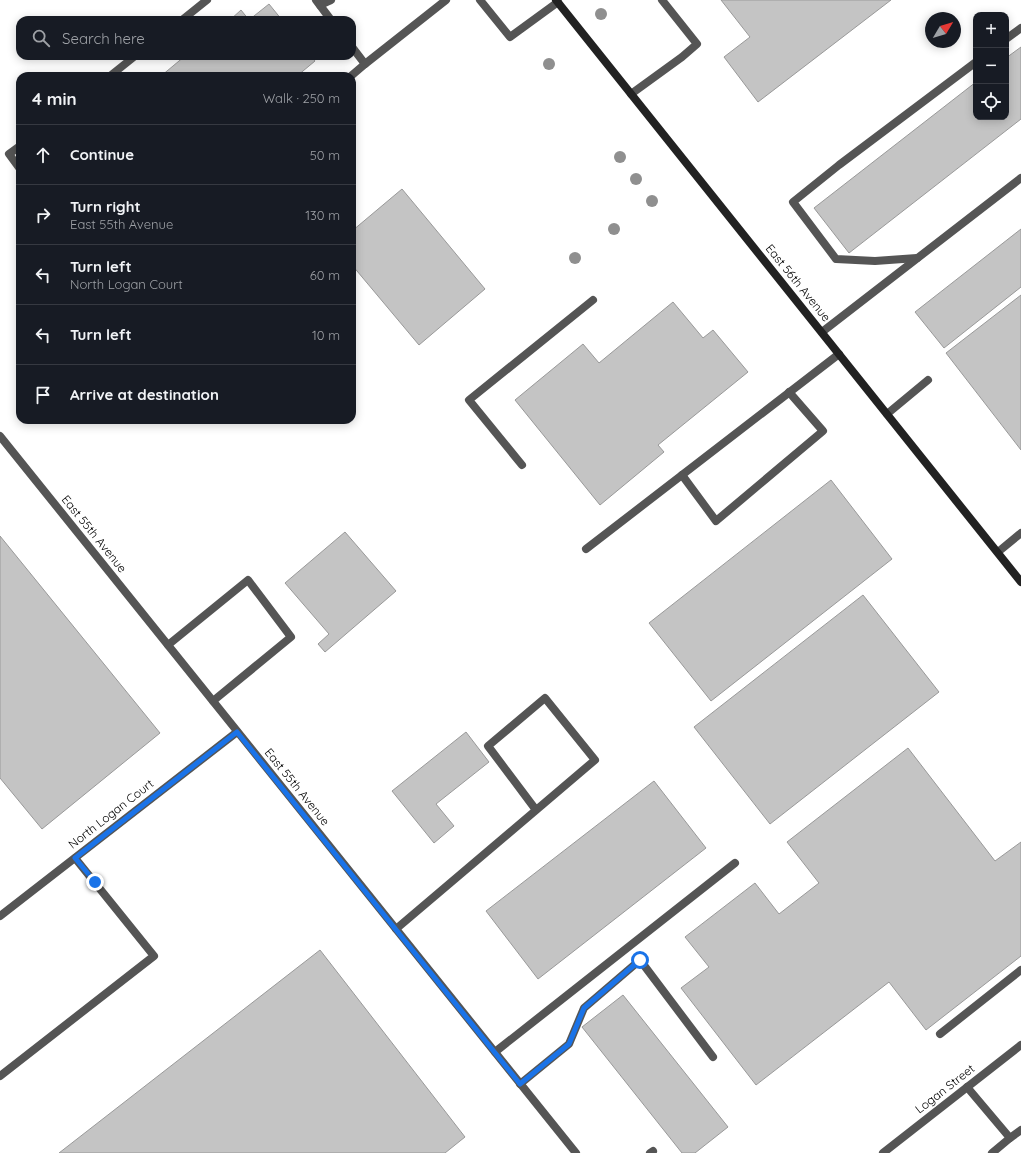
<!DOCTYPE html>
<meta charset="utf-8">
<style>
:root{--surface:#171b24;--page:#242831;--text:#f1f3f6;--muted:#9ea1a6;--line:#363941}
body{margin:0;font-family:Quicksand,sans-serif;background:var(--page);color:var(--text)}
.controls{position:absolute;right:12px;top:12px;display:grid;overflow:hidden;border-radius:8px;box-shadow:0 2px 10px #0003}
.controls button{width:36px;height:36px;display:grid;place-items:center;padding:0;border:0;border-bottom:1px solid var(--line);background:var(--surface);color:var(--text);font:20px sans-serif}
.compass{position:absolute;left:925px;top:12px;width:36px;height:36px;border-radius:50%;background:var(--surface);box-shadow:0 2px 10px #0003;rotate:52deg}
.stop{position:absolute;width:12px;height:12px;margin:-9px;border:3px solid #1a73e8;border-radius:50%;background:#fff}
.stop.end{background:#1a73e8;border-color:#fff;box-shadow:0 1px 4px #0008}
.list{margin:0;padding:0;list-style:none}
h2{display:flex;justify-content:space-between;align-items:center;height:52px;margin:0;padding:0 16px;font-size:17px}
h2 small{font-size:13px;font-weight:400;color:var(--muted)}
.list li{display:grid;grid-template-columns:26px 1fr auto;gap:12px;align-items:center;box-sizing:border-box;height:60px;padding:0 16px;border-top:1px solid var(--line)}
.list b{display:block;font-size:15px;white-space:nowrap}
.list p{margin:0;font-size:13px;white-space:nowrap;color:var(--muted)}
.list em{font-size:13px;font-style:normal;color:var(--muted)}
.icon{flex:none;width:22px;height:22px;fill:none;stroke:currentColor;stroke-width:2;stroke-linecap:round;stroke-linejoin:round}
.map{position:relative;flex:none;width:1021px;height:1153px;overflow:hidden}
.search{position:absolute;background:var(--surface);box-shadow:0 2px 10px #0003;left:16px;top:16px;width:340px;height:44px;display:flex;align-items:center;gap:10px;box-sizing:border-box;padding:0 14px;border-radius:12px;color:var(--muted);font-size:15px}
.panel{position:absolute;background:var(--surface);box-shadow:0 2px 10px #0003;left:16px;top:72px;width:340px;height:352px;border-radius:12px}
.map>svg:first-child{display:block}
</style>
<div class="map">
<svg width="1021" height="1153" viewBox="0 0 1021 1153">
<rect width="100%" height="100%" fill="#fff"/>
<g fill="#c4c4c4" stroke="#999">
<path d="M721,0H891L758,102L724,57L750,37Z"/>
<path d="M269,4L282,20H230L241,10L249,20Z"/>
<path d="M1021,47V119L849,253L814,208L976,82V117H1006V58Z"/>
<path d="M185,56H311L315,61L297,76H161Z"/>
<path d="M402,189L485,289L419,345L352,265V231Z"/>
<path d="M1021,229V287L944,348L915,312Z"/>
<path d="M1021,295V450L946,353Z"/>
<path d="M673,302L703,338L713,330L748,372L658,445L664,452L600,505L515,400L583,344L599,363Z"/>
<path d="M831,480L892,559L711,701L649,623Z"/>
<path d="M345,532L396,591L325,652L318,644L329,634L285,583Z"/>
<path d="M0,536L160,733L42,829L0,778Z"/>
<path d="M863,595L939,692L770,824L694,727Z"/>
<path d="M466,732L489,762L436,804L454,826L434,843L392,791Z"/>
<path d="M908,748L995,861L1021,842V956L926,1030L889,982L756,1085L681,988L709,967L685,937L755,883L779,914L819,883L787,842Z"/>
<path d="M654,781L706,848L538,979L486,911Z"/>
<path d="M320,950L465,1137L445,1153H59Z"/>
<path d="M623,995L728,1127L695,1153H682L582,1027Z"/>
</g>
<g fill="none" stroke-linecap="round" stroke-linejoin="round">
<g stroke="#555" stroke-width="8">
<path d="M316,0L331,20"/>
<path d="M480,0L510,37L558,2"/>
<path d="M320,5L331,0"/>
<path d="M182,20L207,0"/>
<path d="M1006,39L1021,28"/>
<path d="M352,47L365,64L446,0"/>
<path d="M110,76L135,56"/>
<path d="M351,76L365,64"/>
<path d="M631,94L682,57L697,44L662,0"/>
<path d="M20,146L9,154L20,169"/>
<path d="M917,258L875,261L836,259L793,202L839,165L976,62"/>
<path d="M822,332L1021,178"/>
<path d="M887,414L928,380"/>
<path d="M522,465L469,400L593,300"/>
<path d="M682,475L716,521L823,431L789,392"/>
<path d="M586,549L839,354"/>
<path d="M998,552L1021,533"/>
<path d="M168,645L248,580L291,637L213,701"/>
<path d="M396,929L595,760L545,698L488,746L536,810"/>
<path d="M940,1034L1021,970"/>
<path d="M495,1052L735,863"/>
<path d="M0,1076L154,956L75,858"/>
<path d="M520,1084L569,1044L584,1008L640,960L713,1057"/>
<path d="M967,1087L1010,1138L1021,1130"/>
<path d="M650,1153L653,1151"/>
<path d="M992,1153L1010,1138"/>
</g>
<g stroke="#555" stroke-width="8">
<path d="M0,436L576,1153"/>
<path d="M0,916L237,732"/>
<path d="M883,1153L1021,1045"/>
</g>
<path stroke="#222" stroke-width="8" d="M556,0L1021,582"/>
</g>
<g fill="#8f8f8f">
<circle cx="601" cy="14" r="6"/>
<circle cx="549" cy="64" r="6"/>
<circle cx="620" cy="157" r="6"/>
<circle cx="636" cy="179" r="6"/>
<circle cx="652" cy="201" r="6"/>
<circle cx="614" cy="229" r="6"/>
<circle cx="575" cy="258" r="6"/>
</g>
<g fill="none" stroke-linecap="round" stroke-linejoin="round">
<path stroke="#1a73e8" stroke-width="5" d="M95,882L75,858L237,732L520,1084L569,1044L584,1008L640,960"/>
</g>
<g text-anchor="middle" stroke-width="3" stroke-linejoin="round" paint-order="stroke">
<g font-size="12" fill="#000" stroke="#fff">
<text transform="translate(798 283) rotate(51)" y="4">East 56th Avenue</text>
<text transform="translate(94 534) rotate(51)" y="4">East 55th Avenue</text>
<text transform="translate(297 787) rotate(51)" y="4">East 55th Avenue</text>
<text transform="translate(111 814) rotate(-38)" y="4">North Logan Court</text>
<text transform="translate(945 1089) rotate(-38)" y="4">Logan Street</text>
</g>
</g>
</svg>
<div class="controls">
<button>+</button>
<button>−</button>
<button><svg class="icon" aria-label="locate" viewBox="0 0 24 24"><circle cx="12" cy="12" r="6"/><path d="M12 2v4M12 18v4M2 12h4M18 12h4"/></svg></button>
</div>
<svg class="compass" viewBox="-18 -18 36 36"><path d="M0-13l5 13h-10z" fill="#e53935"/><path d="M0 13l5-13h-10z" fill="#9ea1a6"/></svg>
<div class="stop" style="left:640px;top:960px"></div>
<div class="stop end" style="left:95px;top:882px"></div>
<div class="search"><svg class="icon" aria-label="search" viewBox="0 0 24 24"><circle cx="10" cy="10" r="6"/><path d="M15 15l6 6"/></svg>Search here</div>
<section class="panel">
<h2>4 min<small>Walk · 250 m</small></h2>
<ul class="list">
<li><svg class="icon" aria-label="ahead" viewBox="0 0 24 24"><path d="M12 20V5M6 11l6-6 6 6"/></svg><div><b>Continue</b></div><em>50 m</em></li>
<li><svg class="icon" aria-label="right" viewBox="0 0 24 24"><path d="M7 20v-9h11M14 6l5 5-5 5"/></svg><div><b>Turn right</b><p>East 55th Avenue</p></div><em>130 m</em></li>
<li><svg class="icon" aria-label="left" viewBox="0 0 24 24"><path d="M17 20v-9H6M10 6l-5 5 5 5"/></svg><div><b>Turn left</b><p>North Logan Court</p></div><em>60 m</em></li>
<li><svg class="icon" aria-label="left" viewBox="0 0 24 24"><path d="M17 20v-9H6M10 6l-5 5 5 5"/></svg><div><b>Turn left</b></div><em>10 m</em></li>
<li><svg class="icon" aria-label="arrive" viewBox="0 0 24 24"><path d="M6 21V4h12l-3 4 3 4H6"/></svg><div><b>Arrive at destination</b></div></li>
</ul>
</section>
</div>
